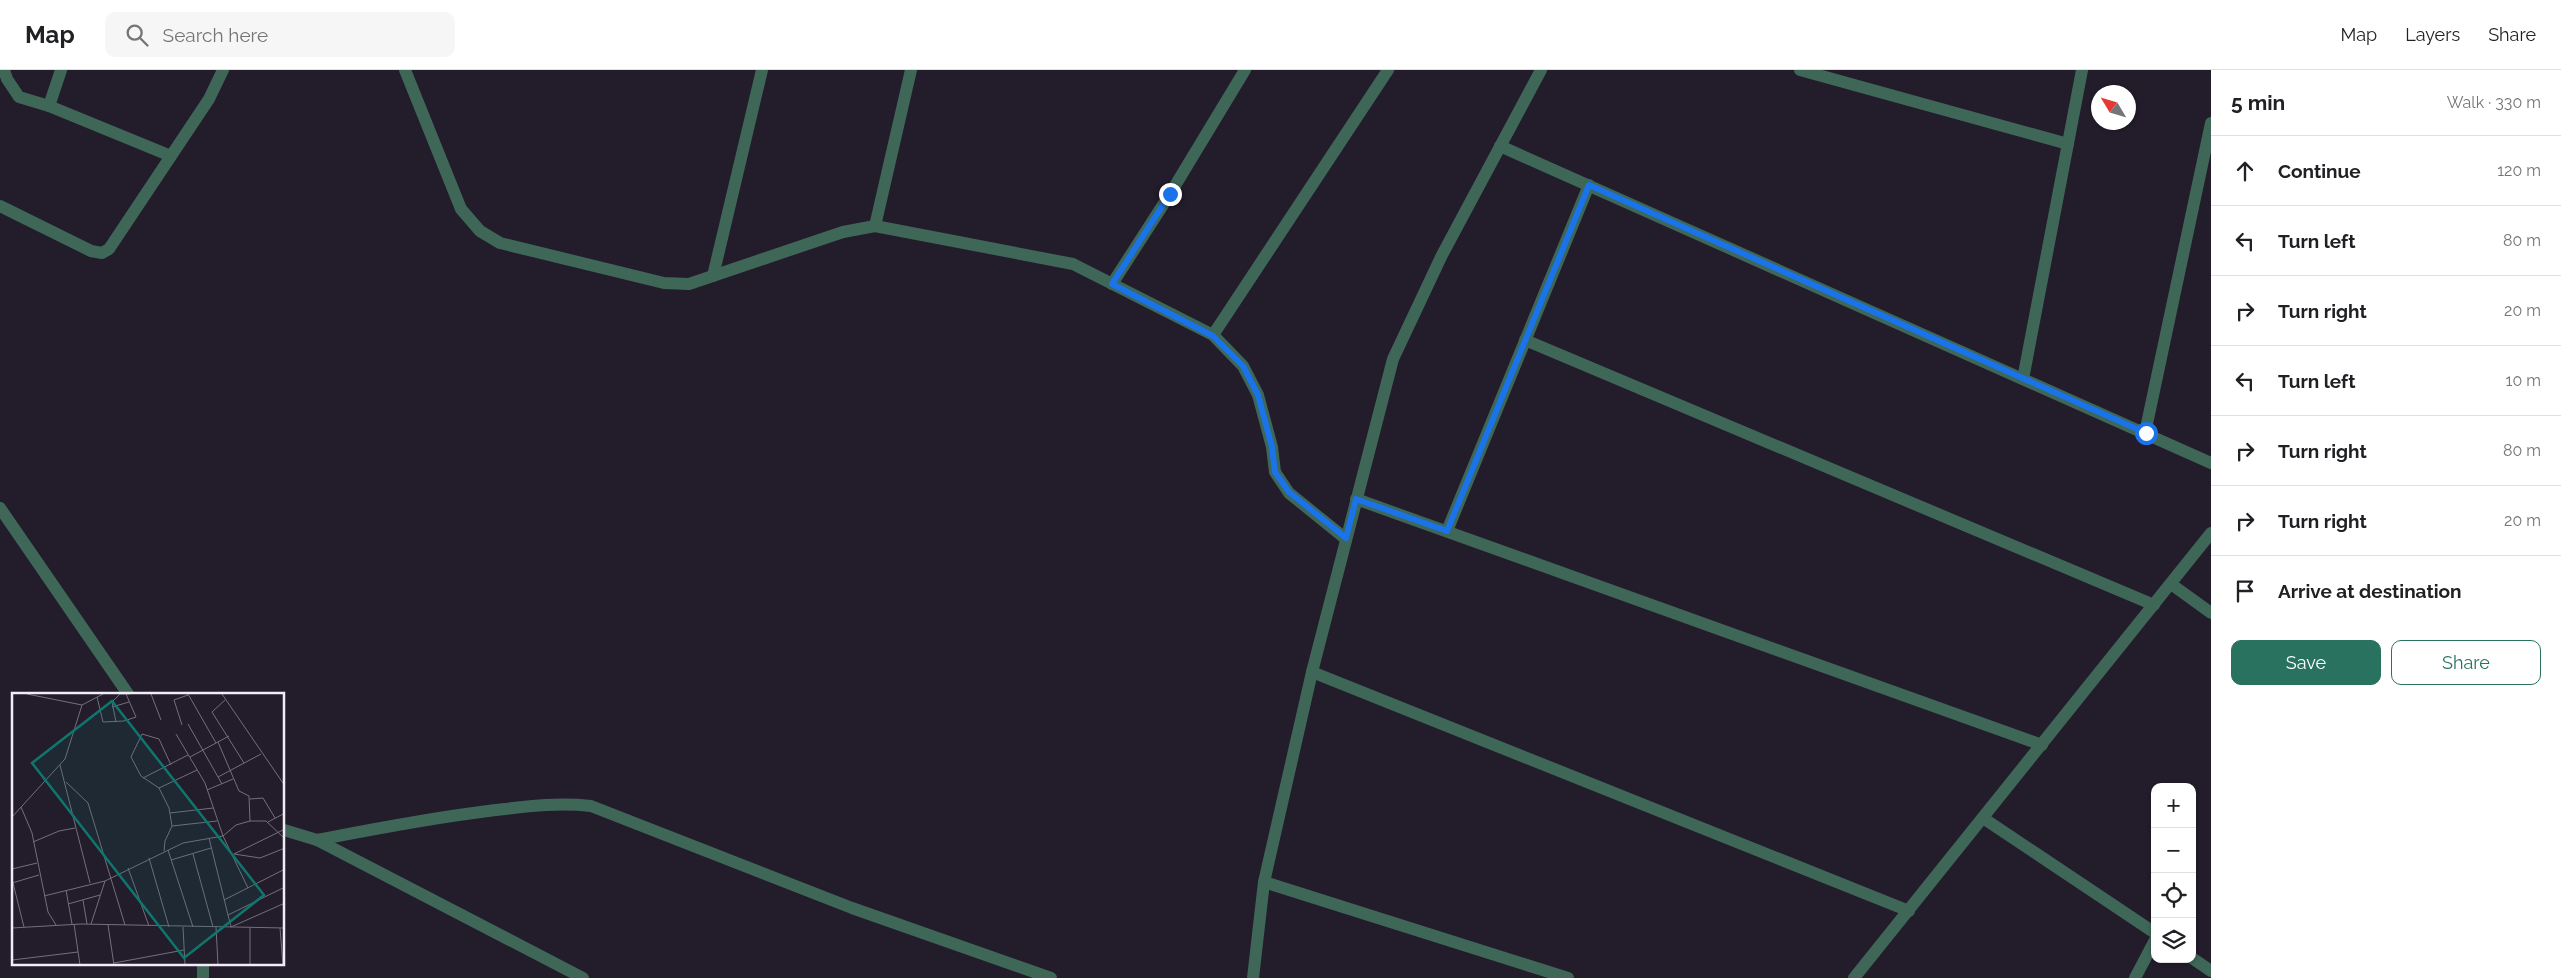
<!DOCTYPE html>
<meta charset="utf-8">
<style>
:root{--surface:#fff;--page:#f6f6f6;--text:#202124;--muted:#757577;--line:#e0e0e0;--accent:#29725f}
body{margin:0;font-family:Raleway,sans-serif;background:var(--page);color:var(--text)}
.controls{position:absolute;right:15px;bottom:15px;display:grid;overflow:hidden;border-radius:10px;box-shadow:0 1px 4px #0004}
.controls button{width:45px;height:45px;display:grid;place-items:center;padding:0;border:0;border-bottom:1px solid var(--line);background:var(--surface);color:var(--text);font:25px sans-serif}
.compass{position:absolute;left:2091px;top:15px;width:45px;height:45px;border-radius:50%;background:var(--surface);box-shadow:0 1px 4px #0004;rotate:308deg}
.stop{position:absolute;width:15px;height:15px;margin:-11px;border:4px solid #1a73e8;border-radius:50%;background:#fff}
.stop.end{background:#1a73e8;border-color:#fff;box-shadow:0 1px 5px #0008}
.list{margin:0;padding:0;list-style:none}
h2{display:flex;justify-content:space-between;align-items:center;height:65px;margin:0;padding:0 20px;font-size:21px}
h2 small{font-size:16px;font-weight:400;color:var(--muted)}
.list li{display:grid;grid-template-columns:32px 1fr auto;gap:15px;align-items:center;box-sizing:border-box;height:70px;padding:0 20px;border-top:1px solid var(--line)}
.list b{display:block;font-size:19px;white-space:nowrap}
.list em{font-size:16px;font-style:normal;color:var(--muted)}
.actions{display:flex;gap:10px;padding:15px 20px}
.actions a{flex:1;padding:11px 0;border:1px solid var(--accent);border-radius:10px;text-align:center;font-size:18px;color:var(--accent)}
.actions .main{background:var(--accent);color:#fff}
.icon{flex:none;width:28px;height:28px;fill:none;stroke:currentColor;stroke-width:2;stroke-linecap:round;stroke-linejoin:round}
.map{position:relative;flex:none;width:2211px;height:908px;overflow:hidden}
header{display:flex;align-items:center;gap:30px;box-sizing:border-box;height:70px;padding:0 25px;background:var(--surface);border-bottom:1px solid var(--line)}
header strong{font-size:24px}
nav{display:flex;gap:28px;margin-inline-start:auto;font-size:18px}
.search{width:350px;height:45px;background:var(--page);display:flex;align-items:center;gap:12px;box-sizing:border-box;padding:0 18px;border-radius:10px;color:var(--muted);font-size:19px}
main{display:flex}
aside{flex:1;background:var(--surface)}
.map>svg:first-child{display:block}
</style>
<header>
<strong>Map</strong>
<div class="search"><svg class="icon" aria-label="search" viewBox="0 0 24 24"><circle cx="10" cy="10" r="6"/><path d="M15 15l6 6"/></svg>Search here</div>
<nav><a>Map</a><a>Layers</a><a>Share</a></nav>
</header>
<main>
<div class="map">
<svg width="2211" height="908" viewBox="0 0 2211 908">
<rect width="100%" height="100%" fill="#231c2b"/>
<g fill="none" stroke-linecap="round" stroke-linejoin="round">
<g stroke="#3f6758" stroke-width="12">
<path d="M4,0L7,9L19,27L49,36L171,86"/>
<path d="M405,0L461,139L480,161L500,173L664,213L689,214L843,162L875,156L1073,194L1213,265L1243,296L1258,325L1272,377L1275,402L1289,423L1346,469"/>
<path d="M1800,0L2068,74"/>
<path d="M49,36L61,0"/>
<path d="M1500,76L2211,393"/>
<path d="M0,136L91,181L102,183L109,179L209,29L223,0"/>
<path d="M875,156L911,0"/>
<path d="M713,206L762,0"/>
<path d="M1112,214L1170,124L1245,0"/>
<path d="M1213,265L1388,0"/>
<path d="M1525,270L2154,535"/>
<path d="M2023,309L2082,0"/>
<path d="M2145,363L2211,53"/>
<path d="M1356,429L2042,675"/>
<path d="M0,438L128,624"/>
<path d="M1447,461L1589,115"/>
<path d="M2171,514L2211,543"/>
<path d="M1312,602L1909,841"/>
<path d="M1983,748L2155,863"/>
<path d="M284,760L317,770L583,908"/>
<path d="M317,770C374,759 430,748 488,741C523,737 556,732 591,736L852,838L1051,908"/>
<path d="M1264,812L1568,908"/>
<path d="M2192,888L2211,901"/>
<path d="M203,894V908"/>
<path d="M1253,908L1264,812L1312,602L1393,289L1442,185L1541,0"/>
<path d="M1854,908L2211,463"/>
<path d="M2135,908L2155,870"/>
</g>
</g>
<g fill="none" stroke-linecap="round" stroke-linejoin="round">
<path stroke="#1a73e8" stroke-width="6" d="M1170,124L1112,214L1213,266L1243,296L1258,325L1272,377L1275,402L1289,422L1346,468L1356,429L1447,461L1589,115L2146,363"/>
</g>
<g transform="translate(12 623)">
<rect width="272" height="272" fill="#231c2b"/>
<path fill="none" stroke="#756f7d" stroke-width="1" d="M15,1L70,12M139,1L149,27M176,1L204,50M210,1L273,93M85,4L91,29L112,28L124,24L114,1M213,7L200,19L232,70M100,14L117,9M104,29L100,9L108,1H118M176,31L210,91M170,32L162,7L176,2M164,41L193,90L211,143L236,195M206,49L227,98L237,103L238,128M178,64L217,43M48,72L78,190M206,84L249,61M131,85L176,62M54,89L76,110L113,232M147,95L185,77M195,97L221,86M238,106L251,105L263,125M9,114L20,140L36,219L44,232M158,120L201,115M0,124L53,66L70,12L91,1M256,129L273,120M160,133L205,128M197,145L219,234L273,210M21,149L47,138L63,135M156,157L181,234M152,158L153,148L160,133L157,115L147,95L129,83L119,64L130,41L147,46L159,72M181,161L201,234M222,161L273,136M222,161L248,165L273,155M137,165L157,234M159,167L199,155M116,175L137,233M0,176L25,170M0,190L27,182M1,190L12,234M54,197L60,231M32,203L93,188L171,150L211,143L224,132L238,128H254L273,146M71,207L75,231M212,207L273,176M56,211L88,202M216,222L273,194M62,231L68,272M79,231L93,188M96,232L102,272M171,234L173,272M204,234L206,272M0,235L69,231L273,235M238,235V272M268,235L271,272M0,267L66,259M102,270L172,257"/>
<path fill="#0f766e" fill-opacity="0.15" stroke="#0f766e" stroke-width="2.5" d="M100,8L252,202L172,265L20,70Z"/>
<rect width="272" height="272" fill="none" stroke="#f1ecf7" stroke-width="2.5"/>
</g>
</svg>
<div class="controls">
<button>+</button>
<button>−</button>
<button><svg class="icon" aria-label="locate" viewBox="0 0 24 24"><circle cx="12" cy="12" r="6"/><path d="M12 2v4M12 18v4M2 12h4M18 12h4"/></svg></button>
<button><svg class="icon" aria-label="layers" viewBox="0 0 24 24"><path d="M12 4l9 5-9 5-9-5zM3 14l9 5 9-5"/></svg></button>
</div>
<svg class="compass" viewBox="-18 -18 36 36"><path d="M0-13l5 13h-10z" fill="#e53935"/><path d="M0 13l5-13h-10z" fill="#757577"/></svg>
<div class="stop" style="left:2146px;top:363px"></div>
<div class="stop end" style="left:1170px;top:124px"></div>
</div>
<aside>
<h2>5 min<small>Walk · 330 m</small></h2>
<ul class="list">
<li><svg class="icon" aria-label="ahead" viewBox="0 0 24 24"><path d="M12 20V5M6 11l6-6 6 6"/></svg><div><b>Continue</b></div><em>120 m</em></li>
<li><svg class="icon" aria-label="left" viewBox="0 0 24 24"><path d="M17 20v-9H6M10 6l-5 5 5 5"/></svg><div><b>Turn left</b></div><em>80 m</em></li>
<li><svg class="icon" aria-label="right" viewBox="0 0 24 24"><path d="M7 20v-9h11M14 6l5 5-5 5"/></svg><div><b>Turn right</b></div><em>20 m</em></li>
<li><svg class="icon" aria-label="left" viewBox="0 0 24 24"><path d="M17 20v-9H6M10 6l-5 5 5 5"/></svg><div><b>Turn left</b></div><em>10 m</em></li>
<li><svg class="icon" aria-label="right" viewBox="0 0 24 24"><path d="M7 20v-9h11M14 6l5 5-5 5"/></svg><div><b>Turn right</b></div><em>80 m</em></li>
<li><svg class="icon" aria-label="right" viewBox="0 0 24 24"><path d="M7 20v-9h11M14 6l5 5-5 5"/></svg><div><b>Turn right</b></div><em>20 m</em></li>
<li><svg class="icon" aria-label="arrive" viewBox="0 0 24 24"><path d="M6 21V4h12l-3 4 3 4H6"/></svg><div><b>Arrive at destination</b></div></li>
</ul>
<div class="actions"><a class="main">Save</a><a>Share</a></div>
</aside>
</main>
